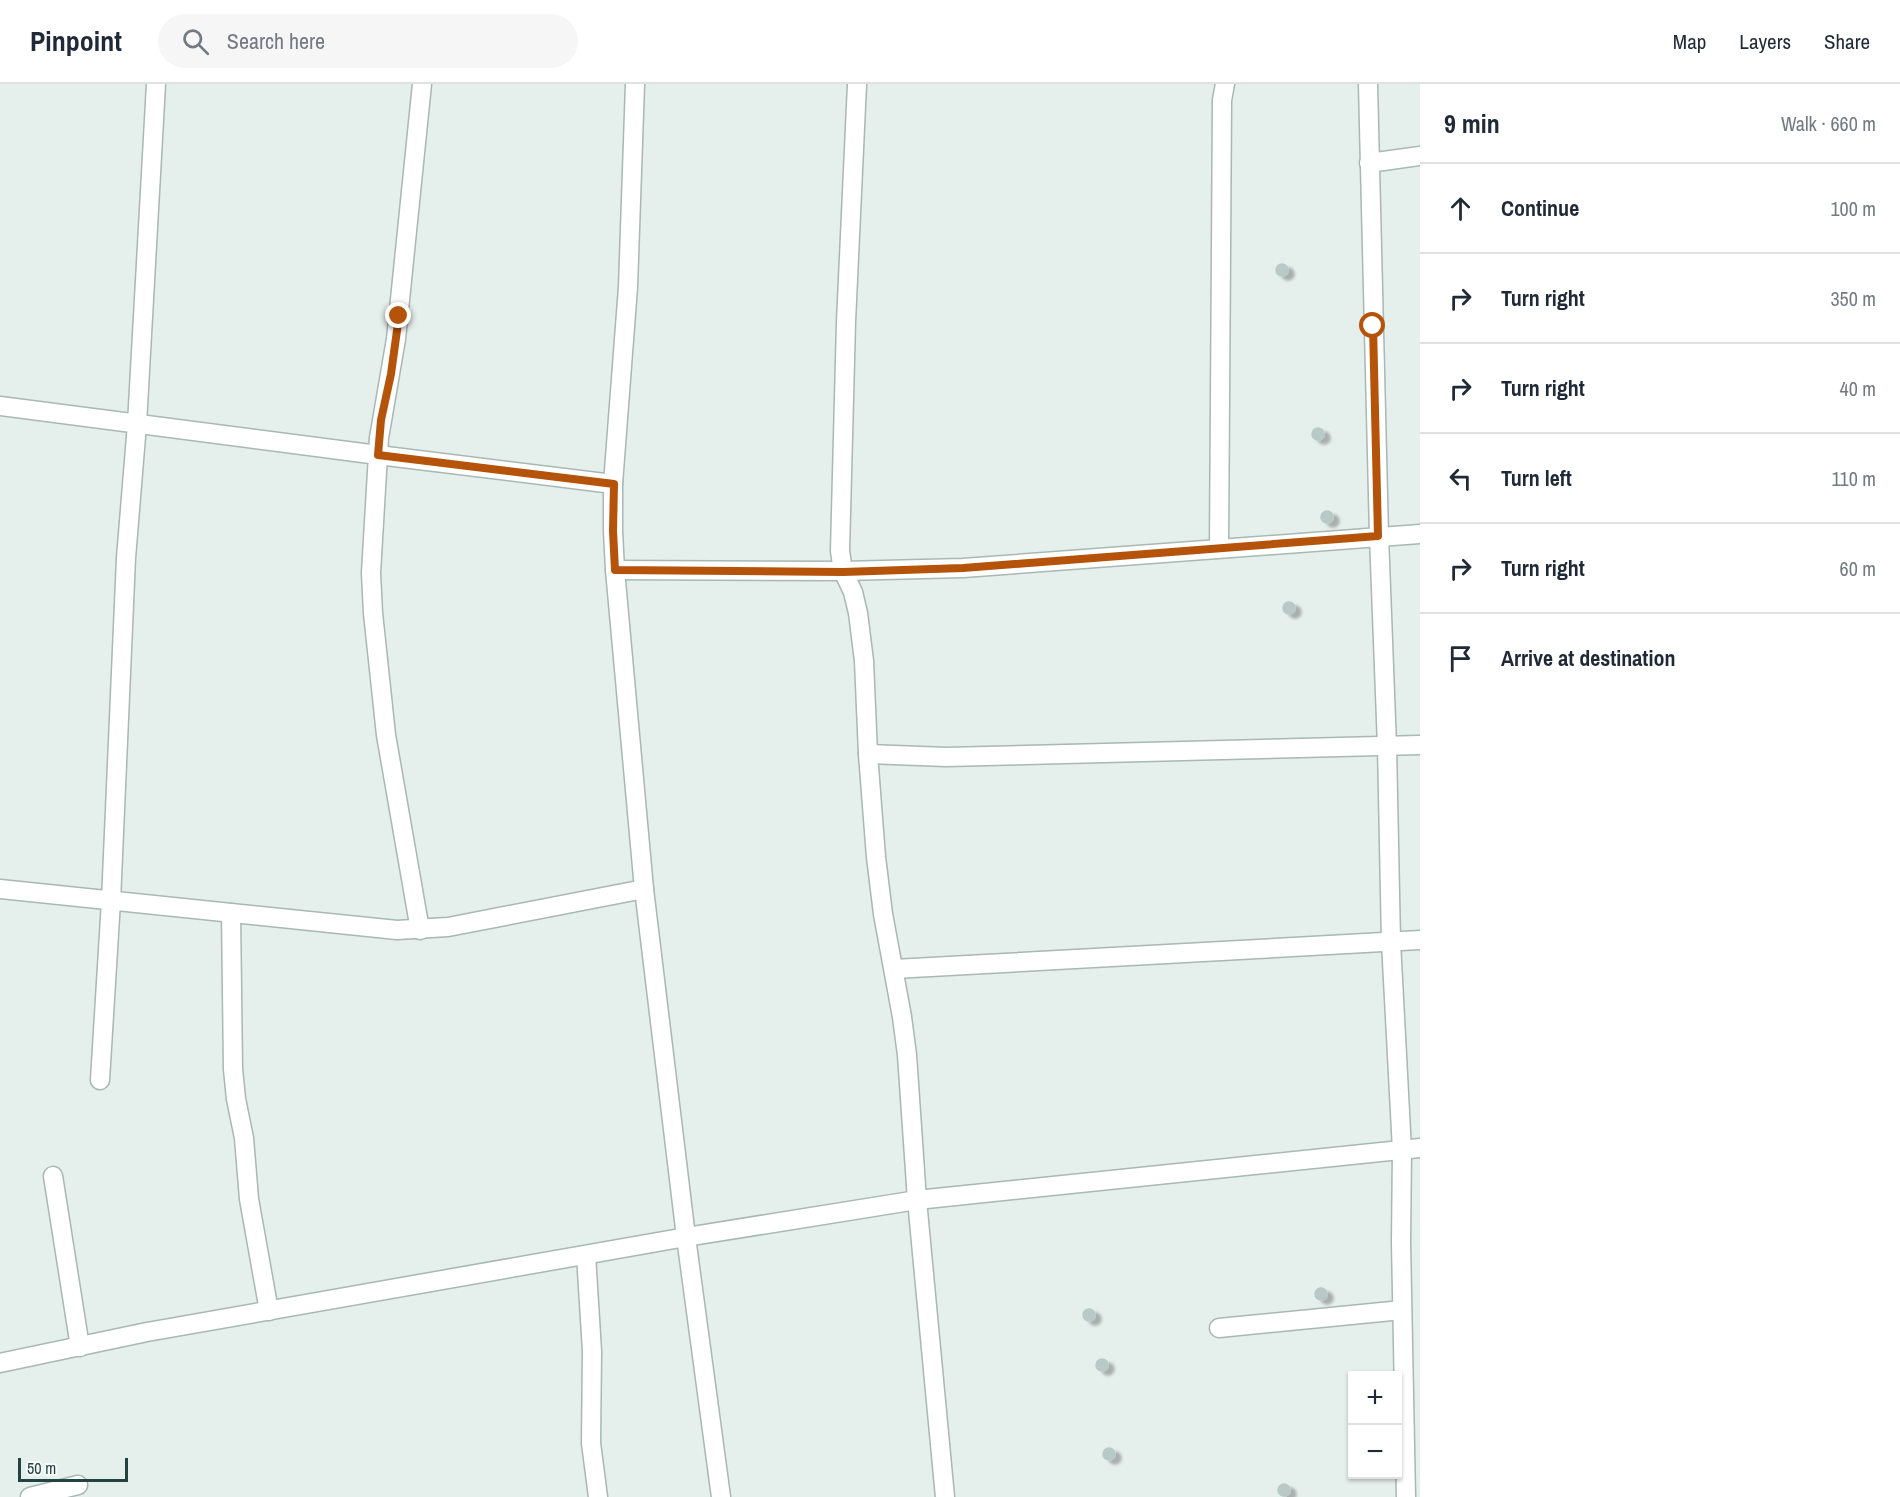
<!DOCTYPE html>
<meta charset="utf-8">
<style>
:root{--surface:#fff;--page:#f6f6f7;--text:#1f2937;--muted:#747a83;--line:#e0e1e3}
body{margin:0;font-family:"Archivo Narrow",sans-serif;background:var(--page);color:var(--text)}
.controls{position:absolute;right:18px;bottom:18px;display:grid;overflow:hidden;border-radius:0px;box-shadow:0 2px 4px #0004}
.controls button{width:54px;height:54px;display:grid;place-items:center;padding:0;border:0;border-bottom:2px solid var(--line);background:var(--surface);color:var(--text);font:30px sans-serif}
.scale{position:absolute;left:18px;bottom:15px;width:110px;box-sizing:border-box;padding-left:6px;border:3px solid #224340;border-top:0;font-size:16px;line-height:21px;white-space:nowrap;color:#224340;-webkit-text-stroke:4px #f6fbf9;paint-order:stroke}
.stop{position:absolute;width:18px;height:18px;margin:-14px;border:4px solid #b45309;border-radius:50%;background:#fff}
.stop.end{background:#b45309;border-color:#fff;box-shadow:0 2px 6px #0008}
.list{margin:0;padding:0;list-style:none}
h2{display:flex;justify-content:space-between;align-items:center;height:78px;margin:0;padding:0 24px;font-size:26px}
h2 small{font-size:20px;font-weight:400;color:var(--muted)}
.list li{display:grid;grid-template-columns:39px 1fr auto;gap:18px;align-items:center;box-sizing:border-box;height:90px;padding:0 24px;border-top:2px solid var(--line)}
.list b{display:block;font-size:22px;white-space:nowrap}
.list em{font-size:20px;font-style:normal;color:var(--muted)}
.icon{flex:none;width:33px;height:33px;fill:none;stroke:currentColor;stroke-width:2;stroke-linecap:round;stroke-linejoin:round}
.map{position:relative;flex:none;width:1420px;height:1413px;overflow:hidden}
header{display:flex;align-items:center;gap:36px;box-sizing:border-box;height:84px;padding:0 30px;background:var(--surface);border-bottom:2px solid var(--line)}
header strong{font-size:28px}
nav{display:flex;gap:33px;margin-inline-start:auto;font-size:21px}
.search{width:420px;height:54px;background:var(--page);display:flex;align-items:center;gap:15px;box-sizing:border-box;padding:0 21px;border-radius:33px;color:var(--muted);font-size:22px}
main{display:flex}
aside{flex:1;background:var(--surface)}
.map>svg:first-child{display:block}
</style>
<header>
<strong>Pinpoint</strong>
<div class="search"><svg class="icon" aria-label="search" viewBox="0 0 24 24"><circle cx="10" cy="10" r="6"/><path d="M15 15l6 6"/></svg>Search here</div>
<nav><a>Map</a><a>Layers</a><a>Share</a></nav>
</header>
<main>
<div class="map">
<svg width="1420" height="1413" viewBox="0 0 1420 1413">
<defs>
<filter id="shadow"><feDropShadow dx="6" dy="4" stdDeviation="1.5" flood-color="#0004"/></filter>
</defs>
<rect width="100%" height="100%" fill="#e5efec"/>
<g fill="#b9cac6" stroke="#b6cac5" stroke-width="1.5" filter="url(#shadow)">
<circle cx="1282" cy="186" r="6"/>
<circle cx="1318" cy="350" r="6"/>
<circle cx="1327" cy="433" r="6"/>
<circle cx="1289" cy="524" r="6"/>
<circle cx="1321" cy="1210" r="6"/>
<circle cx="1089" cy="1231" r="6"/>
<circle cx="1102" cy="1281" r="6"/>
<circle cx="1109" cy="1370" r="6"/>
<circle cx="1284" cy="1406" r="6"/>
</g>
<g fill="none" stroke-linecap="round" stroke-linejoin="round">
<g stroke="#a7b8b5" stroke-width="21">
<g id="minor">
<path d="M635,0L628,203L613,400V447L615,486L644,805L686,1153L721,1413"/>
<path d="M857,0L846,238L840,467L843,487L853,508L858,529L864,577L868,670L876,773L883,830L902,933L907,971L917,1116L945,1413"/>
<path d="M1368,0L1379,452L1387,662L1391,858L1402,1066L1401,1158L1406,1413"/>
<path d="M1369,79L1420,72"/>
<path d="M0,322L378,371L613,400"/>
<path d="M1219,464L1222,16L1225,0"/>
<path d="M615,486L843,487L963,484L1420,450"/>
<path d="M868,670L946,673L1420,661"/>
<path d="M0,805L397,846L448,843L644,805"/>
<path d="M231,829L233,985L236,1015L244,1054L249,1115L269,1227"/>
<path d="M420,846L386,651L373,529L371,489L379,354L396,255L422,0"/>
<path d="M894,885L1420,856"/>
<path d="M100,996L111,817L126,474L137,340L156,0"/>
<path d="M53,1092L80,1263"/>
<path d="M586,1171L592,1267L591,1359L598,1413"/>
<path d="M1219,1244L1402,1226"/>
<path d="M0,1279L147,1248L686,1153L917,1116L1420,1064"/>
<path d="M30,1413L78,1401"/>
</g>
</g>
<use href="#minor" stroke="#fff" stroke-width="18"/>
</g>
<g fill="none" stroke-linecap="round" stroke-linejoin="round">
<path stroke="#b45309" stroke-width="8" d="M399,232L391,290L381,336L378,371L614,400L613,447L615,486L843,488L963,484L1378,452L1373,242"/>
</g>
</svg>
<div class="controls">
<button>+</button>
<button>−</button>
</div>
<div class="scale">50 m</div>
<div class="stop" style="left:1373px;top:242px"></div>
<div class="stop end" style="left:399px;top:232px"></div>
</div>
<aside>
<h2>9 min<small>Walk · 660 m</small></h2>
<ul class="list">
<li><svg class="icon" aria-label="ahead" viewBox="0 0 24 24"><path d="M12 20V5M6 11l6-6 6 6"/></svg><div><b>Continue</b></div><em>100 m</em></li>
<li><svg class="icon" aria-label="right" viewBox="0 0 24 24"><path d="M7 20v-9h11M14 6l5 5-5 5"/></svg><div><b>Turn right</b></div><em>350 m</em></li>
<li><svg class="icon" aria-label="right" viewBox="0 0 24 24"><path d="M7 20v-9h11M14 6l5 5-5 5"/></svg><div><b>Turn right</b></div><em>40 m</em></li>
<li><svg class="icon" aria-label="left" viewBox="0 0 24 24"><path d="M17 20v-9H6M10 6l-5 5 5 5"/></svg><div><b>Turn left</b></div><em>110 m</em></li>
<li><svg class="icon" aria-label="right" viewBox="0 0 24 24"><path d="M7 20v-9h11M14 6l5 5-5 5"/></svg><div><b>Turn right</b></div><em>60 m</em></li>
<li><svg class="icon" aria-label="arrive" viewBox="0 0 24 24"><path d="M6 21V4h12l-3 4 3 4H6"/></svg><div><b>Arrive at destination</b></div></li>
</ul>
</aside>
</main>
